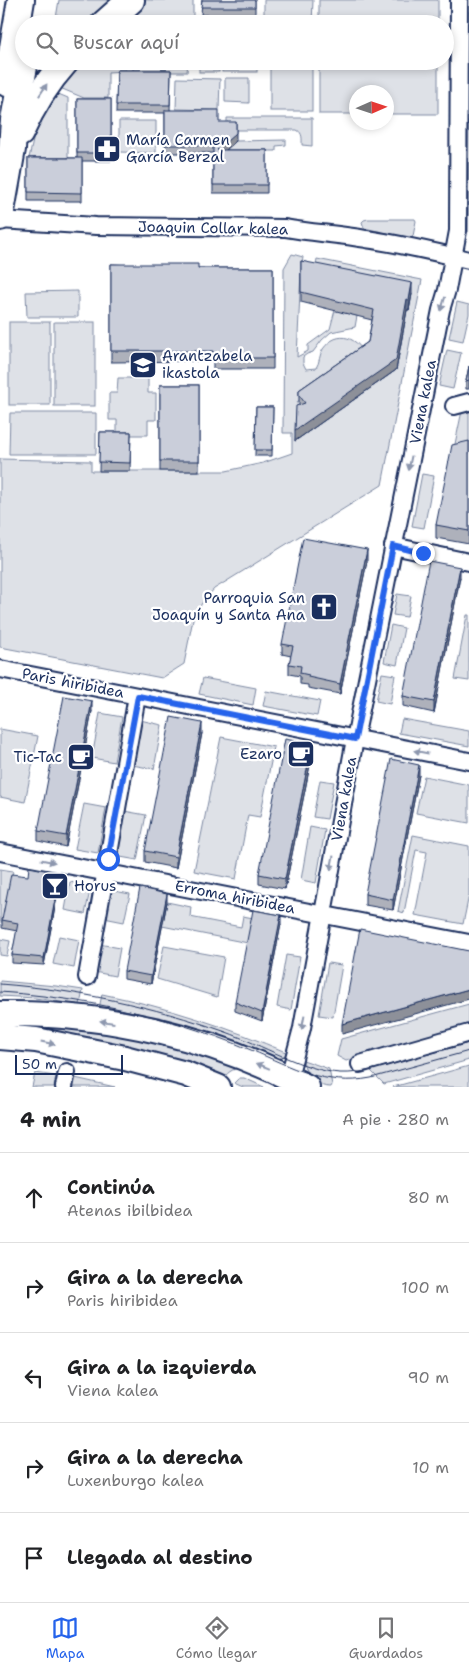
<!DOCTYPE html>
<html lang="es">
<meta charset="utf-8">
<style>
:root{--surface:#fff;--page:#f2f2f2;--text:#202124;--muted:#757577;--line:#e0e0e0;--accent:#2563eb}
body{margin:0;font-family:"Shantell Sans",sans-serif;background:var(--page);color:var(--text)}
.compass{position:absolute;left:349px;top:85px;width:45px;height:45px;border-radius:50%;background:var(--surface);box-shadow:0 2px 8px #0003;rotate:87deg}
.scale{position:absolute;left:15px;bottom:12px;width:108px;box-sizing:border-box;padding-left:5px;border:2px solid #1b2f5e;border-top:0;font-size:14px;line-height:18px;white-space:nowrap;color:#1b2f5e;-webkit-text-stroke:4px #fff;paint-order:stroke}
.stop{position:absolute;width:15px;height:15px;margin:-11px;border:4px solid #2563eb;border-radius:50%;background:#fff}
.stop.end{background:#2563eb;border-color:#fff;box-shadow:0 1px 5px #0008}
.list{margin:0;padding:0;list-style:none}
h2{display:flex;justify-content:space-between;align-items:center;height:65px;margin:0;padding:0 20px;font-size:21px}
h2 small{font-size:16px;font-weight:400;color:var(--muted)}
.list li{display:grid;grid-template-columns:32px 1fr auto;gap:15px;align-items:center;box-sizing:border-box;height:90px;padding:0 20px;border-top:1px solid var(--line)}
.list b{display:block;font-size:19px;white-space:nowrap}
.list p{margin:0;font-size:16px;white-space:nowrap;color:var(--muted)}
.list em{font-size:16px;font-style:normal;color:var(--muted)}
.icon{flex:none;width:28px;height:28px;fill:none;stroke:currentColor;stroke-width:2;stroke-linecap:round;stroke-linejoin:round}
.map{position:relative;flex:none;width:469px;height:1087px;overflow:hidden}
.search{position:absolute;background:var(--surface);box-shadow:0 2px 8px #0003;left:15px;right:15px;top:15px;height:55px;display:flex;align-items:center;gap:12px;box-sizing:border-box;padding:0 18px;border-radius:28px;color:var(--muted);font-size:19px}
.sheet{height:515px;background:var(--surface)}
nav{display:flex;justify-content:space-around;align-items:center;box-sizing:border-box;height:70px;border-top:1px solid var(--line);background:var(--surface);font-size:14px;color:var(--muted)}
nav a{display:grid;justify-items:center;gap:2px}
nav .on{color:var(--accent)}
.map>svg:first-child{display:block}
</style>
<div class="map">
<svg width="469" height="1087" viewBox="0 0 469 1087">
<rect width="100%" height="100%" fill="#fff"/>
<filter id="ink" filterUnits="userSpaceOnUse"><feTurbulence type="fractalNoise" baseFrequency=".02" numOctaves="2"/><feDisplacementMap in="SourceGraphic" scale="10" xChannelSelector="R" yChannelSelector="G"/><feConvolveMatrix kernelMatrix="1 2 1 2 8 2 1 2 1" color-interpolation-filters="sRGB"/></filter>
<g filter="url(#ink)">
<g fill="#dee1e7" stroke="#7c88a2">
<path d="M59,0H119L92,24H55Z"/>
<path d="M146,0H193V23L124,24L121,22Z"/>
<path d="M264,0H313L312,24H264Z"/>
<rect x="319" y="0" width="119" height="24"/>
<rect x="467" y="0" width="2" height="57"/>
<path d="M80,61H125V71L108,72V98H84L60,88Z"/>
<path d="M133,61H188L187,72H133Z"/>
<rect x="199" y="61" width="20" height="11"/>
<rect x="222" y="61" width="35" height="11"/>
<rect x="270" y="61" width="42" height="50"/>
<path d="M319,61H438V114H387L386,92H356V114H319Z"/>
<path d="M177,78L220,79L219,110L176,109Z"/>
<path d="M225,78H249V103L225,102Z"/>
<path d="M56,93L68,98V158H29L34,136Z"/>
<path d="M227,118H312V146L302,145C302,139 303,133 297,130H227Z"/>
<path d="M119,121H156V153L119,152Z"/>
<path d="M468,121H469L468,232Z"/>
<path d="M286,140V145L276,146V151H228L227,149L236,141Z"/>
<path d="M368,219H415L416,221L413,236L410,238L364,228L362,222L364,220Z"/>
<path d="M292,254L303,257L301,271L297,357L308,351V345L330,329L335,310L357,316L355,327L331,332L322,340L313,352L307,354L303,357V363L306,369L316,368C320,362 319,355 323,349C338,328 359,338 367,358L363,361L360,358L297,402L304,412L296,416V440L396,370L407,310H409L412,294L314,274L317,259L422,280L382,485L214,589L202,603L193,619L184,664L162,678L0,647V459L91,461V471H226L263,463L292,453V433H283L284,268Z"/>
<path d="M78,291V317H27L26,292Z"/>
<path d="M457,302L469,305V314L463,341L449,338Z"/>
<rect x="9" y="322" width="41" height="83"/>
<rect x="54" y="322" width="41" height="84"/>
<path d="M447,350L461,353L453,389L439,386Z"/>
<path d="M118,378H148V393H156V420H148V435H117V420H109V393H117Z"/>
<path d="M469,405V454L452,458L463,406Z"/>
<path d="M10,413H96V454H9Z"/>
<path d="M422,474L434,476L424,528L412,526Z"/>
<path d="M397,594L411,596L407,617L393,615Z"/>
<path d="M467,615H469V681L455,679Z"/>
<path d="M391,625L404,628L397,665L384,662Z"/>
<path d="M382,673L395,675L390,704L376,701Z"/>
<path d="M203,678L256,688L253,705L199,694Z"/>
<path d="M266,691L320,701L317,716L263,706Z"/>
<path d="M100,713L122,717L114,762L92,758Z"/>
<path d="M402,719L469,731V746L399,733Z"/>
<path d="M140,720L162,725L154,769L132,765Z"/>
<path d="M0,729L38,736L25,802L0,797Z"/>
<path d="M221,737L274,747L260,817L248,815L236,879L194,871Z"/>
<path d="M424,776L469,785V823L416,813Z"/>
<path d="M320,780L334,782L327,819L313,817Z"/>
<path d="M84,804L106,808L98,853L75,849Z"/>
<path d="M124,811L146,815L137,860L115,856Z"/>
<path d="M310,827L325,830L316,883L301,880Z"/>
<path d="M413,835L469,846V895L463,924L415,915L427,852L416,850L404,913L398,911Z"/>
<path d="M0,869L13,871L3,922H0Z"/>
<path d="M70,882L91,886L85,914L65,910Z"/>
<path d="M109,890L130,894L124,922L104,918Z"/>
<path d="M167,902L191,907L190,917L241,927L243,916L253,918L248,943L162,926Z"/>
<path d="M59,936L79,940L74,968L53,964Z"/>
<path d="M0,939L10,941L7,956L0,955Z"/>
<path d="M99,944L120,948L115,976L94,972Z"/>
<path d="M164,946L224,957L217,997L157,979Z"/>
<path d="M286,955L300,957L291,1010L277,1007Z"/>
<path d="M328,963L342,965L333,1017L319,1015Z"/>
<path d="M0,981L56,986L83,990L80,1005L35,998L0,996Z"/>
<path d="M102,994C167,1007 228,1027 288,1053L277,1060L99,1009Z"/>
<path d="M469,1004V1027L346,1061L337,1056L341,1039Z"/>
<path d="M16,1020L133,1032L245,1068C235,1068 229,1070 223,1079L0,1030Z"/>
<path d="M469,1039V1060L384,1084L367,1067Z"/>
<path d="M303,1060L329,1069L332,1085L331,1087C315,1087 305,1075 303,1060Z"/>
<path d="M469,1066V1087H393Z"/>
<path d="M35,1073L56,1076L54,1087H32Z"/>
<path d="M75,1078L115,1087H73Z"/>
<path d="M239,1078H244L264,1087H243L234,1083Z"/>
</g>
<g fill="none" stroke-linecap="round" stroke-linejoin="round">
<g stroke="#1b2f5e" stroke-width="20">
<g id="street">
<path d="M0,220L96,226L285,228C312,233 339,234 366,239C401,244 435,252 469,260"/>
<path d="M454,406L469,402"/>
<path d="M393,546L469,562"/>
<path d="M0,669L469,761"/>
<path d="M0,852L469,943"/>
<path d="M87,977L137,696"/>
<path d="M360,1064L469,1033"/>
<path d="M289,1077L302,1028L355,739L441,310L447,290L458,231L459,0"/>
<path d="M64,1087L67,1072"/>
</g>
</g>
<g stroke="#1b2f5e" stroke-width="28">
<g id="secondary">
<path d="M0,1014C106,1012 214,1037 307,1087"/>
<path d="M0,1037L36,1040L125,1058L186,1074L218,1087"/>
</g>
</g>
<g stroke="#1b2f5e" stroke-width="30">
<g id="primary">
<path d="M104,24L131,0"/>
<path d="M7,83L21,0"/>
<path d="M20,133C32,106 46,83 66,61"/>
<path d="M0,217L12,149L14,120L25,61"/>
</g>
</g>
<use href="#street" stroke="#fff" stroke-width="16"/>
<use href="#secondary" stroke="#fff" stroke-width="24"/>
<use href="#primary" stroke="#fff" stroke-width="26"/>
<g stroke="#1b2f5e" stroke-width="1">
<path d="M0,984C77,990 153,1006 226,1032C260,1044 305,1071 340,1073C362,1074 382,1067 403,1061C425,1055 447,1049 469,1043"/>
<path d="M0,992C61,996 121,1007 179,1024C204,1032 228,1040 251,1050C292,1067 325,1087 371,1078L469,1051"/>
</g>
</g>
<g fill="#aeb1bb" stroke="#1b2f5e">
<path d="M202,0H255V15H201Z"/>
<path d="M117,70H171L170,110L219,122L236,141L225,150H267V193H213V153H165V113H116Z"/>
<path d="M77,99H111V161H82V201H28V158H77Z"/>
<path d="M301,261L412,294L409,310H407L396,370L295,441L299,405V390L368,342L372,320L301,302Z"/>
<path d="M111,264L198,268H273V369H213V361L111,362Z"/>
<path d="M469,366V389H466V381Z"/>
<rect x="160" y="385" width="39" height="86"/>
<path d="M256,407H273L272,456H255Z"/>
<path d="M100,432H131L130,471H99Z"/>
<path d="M469,441V544L436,538V525Z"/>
<path d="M367,561L340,694L308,688V685L300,684V676L289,674V664L291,656L282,654V644Z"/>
<path d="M460,577L434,713L403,706V696Z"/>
<path d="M92,711L66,847L38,841V831Z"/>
<path d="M202,733L176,868L145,862V851Z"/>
<path d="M312,755L285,889L259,884V874Z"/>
<path d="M419,775L393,910L365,905V894Z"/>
<path d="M28,876L60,881L44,965L12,963V955L17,931L2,928V920Z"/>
<path d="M167,902L151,984L124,979V971Z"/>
<path d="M281,924L262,1021L235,1011V1002Z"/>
</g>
<g fill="#8d9099" stroke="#1b2f5e">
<path d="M236,122V141L217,158V150Z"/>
<path d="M412,283V294L409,310V300Z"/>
<path d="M407,299V310L396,370L295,441V430Z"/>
<path d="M367,550V561L340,694V684Z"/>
<path d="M460,567V577L434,713V702Z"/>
<path d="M92,701V711L66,847V836Z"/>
<path d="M202,723V733L176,868V857Z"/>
<path d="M312,744V755L285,889V879Z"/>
<path d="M419,765V775L393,910V900Z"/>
<path d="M60,873V881L44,965V958Z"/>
<path d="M167,894V902L151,984V976Z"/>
<path d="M281,915V924L262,1021V1013Z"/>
<path d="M469,989V999L342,1034V1024Z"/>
</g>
<g fill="#caceda" stroke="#1b2f5e">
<path d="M202,0H255V7H201Z"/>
<path d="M117,70H171L170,105H116Z"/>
<rect x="77" y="99" width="34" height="54"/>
<path d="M165,110H219V122H236V133L217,150H267V185H213V145H165Z"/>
<path d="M28,158H82V193L28,192Z"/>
<path d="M301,261L412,283L409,300L407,299L396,360L295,430L296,406L305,403L299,395V390L368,342L374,310L301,292Z"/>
<path d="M111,264H198V268H273V358H213V351H111Z"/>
<path d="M469,366V380L466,381Z"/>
<rect x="160" y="385" width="39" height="76"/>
<path d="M256,407H273L272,450H255Z"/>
<path d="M100,432H131L130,463L99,462Z"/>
<path d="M469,441V531L436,525L452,445Z"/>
<path d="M303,538L367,550L340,684L308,677L309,675L300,673L301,666L289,664L293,646L282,644Z"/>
<path d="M429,561L460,567L434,702L403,696Z"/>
<path d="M64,696L92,701L66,836L38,831Z"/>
<path d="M171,717L202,723L176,857L145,851Z"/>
<path d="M285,739L312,744L285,879L259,874Z"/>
<path d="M391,759L419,765L393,900L365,894Z"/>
<path d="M29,867L60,873L44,958L12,955L18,923L2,920L11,874L28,876Z"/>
<path d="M140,888L167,894L151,976L124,971Z"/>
<path d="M253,910L281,915L262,1013L235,1002Z"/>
<path d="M360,929L469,951V989L342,1024Z"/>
</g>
<defs><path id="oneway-solid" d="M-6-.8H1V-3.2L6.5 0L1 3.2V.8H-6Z" transform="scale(1.25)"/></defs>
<g fill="#8d97ae">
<use href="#oneway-solid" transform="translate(43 90) rotate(-57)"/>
<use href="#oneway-solid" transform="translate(443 304) rotate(107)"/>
<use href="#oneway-solid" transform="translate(410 463) rotate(102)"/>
<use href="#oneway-solid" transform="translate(421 752) rotate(-169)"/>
<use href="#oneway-solid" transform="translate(48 861) rotate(11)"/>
<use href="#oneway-solid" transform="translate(332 863) rotate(101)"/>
<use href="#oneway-solid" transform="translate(107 1022) rotate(-172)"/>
<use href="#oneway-solid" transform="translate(303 1023) rotate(101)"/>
<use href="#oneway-solid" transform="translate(48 1043) rotate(12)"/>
<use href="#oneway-solid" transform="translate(263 1066) rotate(-157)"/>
</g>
</g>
<g fill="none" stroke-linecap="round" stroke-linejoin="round" filter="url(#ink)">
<path stroke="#2563eb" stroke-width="6" d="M108,859L138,696L355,739L393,546L423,553"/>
</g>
<defs>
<g id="pharmacy-square" transform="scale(1.4375)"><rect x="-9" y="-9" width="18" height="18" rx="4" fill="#1b2f5e" stroke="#fff"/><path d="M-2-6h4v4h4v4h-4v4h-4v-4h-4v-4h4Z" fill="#fff"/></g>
<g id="school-square" transform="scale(1.4375)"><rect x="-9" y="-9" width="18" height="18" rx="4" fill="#1b2f5e" stroke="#fff"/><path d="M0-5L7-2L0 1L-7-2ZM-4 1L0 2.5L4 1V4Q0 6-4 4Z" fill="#fff"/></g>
<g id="church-square" transform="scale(1.4375)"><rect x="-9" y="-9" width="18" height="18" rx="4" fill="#1b2f5e" stroke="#fff"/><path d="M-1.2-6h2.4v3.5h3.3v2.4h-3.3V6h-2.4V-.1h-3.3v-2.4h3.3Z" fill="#fff"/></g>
<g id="cafe-square" transform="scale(1.4375)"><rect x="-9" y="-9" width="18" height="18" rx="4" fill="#1b2f5e" stroke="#fff"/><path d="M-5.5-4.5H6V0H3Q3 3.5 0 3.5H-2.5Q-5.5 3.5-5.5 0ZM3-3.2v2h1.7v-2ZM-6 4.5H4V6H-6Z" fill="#fff"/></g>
<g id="bar-square" transform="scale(1.4375)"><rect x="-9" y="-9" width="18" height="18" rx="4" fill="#1b2f5e" stroke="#fff"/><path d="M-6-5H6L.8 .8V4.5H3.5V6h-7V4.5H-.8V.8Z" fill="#fff"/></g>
</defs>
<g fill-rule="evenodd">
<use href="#pharmacy-square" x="107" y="149"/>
<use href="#school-square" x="143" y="365"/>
<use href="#church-square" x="324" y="607"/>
<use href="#cafe-square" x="301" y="754"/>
<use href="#cafe-square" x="81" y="757"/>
<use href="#bar-square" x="55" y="886"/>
</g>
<g text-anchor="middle" stroke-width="4.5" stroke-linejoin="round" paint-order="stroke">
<g font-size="15" fill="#1b2f5e" stroke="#fff" text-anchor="start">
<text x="126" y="145">María Carmen<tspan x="126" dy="17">García Berzal</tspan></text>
<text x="162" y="361">Arantzabela<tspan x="162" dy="17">ikastola</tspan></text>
<text x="305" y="603" text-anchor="end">Parroquia San<tspan x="305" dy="17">Joaquín y Santa Ana</tspan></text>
<text x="282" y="759" text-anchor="end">Ezaro</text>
<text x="62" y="762" text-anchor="end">Tic-Tac</text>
<text x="74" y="891">Horus</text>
</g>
<g font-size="15" fill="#1b2f5e" stroke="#fff">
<text transform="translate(213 228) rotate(1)" y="5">Joaquin Collar kalea</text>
<text transform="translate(423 402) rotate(-79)" y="5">Viena kalea</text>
<text transform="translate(73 683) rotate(11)" y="5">Paris hiribidea</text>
<text transform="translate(344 799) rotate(-80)" y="5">Viena kalea</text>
<text transform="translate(235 897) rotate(11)" y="5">Erroma hiribidea</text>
</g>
</g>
</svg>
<svg class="compass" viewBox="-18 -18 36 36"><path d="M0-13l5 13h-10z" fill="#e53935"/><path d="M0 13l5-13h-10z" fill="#757577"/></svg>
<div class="scale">50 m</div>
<div class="stop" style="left:108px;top:859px"></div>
<div class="stop end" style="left:423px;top:553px"></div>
<div class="search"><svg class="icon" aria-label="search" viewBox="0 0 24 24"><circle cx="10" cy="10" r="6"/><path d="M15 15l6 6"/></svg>Buscar aquí</div>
</div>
<section class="sheet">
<h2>4 min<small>A pie · 280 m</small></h2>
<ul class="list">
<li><svg class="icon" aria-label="ahead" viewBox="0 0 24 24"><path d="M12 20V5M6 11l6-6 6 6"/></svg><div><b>Continúa</b><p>Atenas ibilbidea</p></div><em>80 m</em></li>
<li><svg class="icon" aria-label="right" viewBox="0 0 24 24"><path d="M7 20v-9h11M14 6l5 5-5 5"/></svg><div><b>Gira a la derecha</b><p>Paris hiribidea</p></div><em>100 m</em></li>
<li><svg class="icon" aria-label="left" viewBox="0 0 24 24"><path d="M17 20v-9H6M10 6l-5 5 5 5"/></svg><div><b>Gira a la izquierda</b><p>Viena kalea</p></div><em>90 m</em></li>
<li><svg class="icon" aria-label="right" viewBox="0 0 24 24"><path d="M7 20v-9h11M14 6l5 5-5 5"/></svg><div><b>Gira a la derecha</b><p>Luxenburgo kalea</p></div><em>10 m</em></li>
<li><svg class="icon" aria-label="arrive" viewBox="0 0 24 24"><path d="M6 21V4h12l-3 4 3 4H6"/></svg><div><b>Llegada al destino</b></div></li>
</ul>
</section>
<nav>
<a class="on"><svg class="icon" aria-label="map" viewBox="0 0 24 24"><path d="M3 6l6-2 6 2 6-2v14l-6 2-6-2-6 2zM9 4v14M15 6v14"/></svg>Mapa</a>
<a><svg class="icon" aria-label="directions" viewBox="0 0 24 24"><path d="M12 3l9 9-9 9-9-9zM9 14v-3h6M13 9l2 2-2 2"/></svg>Cómo llegar</a>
<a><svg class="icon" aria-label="saved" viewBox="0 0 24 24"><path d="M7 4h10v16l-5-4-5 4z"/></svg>Guardados</a>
</nav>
